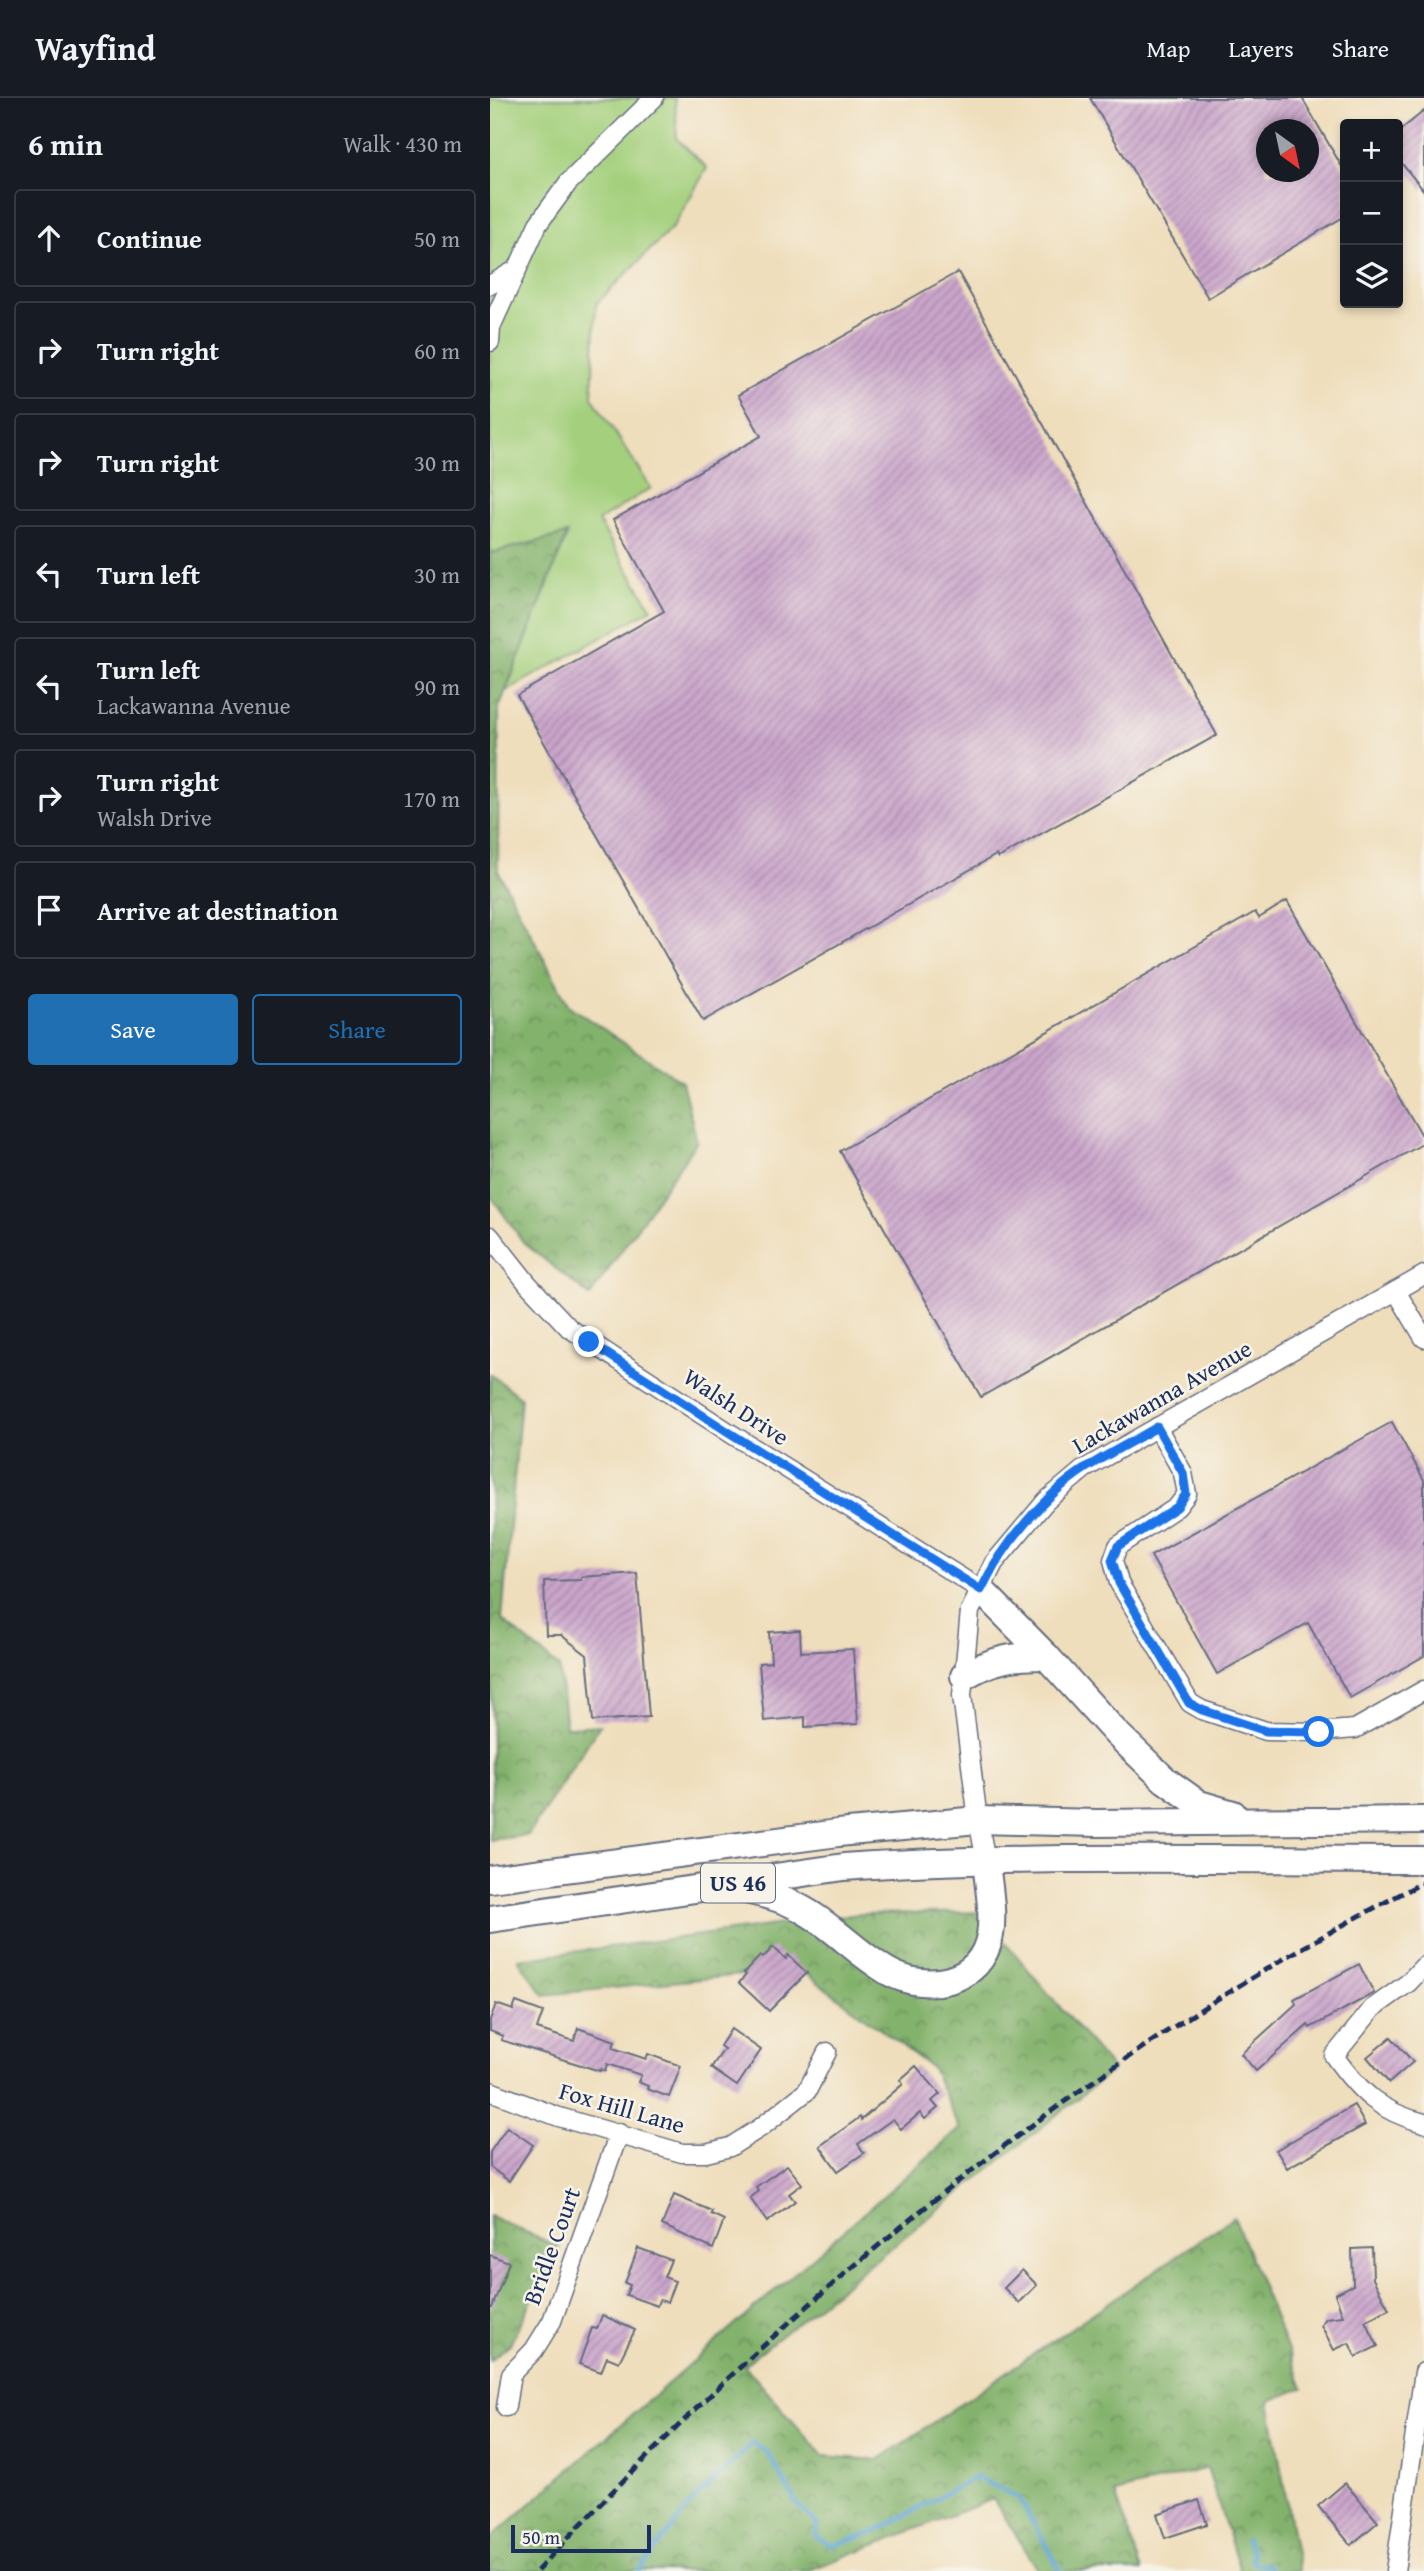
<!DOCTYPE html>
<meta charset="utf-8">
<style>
:root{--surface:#171b24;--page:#242831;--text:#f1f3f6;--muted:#9ea1a6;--line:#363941;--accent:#1f6fb2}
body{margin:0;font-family:"Gentium Book Plus",serif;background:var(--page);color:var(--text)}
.controls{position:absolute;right:21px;top:21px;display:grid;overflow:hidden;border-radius:7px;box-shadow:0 4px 10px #0003}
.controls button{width:63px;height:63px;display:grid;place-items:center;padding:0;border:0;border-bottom:2px solid var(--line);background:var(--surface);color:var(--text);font:35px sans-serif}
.compass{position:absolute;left:766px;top:21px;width:63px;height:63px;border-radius:50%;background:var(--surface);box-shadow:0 4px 10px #0003;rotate:147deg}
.scale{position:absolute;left:21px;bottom:18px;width:140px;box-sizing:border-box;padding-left:7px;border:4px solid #1b2f5e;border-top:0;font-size:19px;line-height:24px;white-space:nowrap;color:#1b2f5e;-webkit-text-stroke:5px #f7f3e8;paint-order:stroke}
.stop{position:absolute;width:21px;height:21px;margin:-16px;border:5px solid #1a73e8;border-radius:50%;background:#fff}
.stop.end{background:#1a73e8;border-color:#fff;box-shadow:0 2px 7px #0008}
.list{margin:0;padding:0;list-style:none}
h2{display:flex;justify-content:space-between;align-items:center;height:91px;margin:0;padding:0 28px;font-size:30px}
h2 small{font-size:23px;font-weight:400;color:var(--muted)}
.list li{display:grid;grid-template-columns:46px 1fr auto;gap:21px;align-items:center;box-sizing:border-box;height:98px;margin:0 14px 14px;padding:0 14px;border:2px solid var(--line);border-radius:7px}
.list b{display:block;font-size:26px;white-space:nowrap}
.list p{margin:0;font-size:23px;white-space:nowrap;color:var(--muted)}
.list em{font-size:23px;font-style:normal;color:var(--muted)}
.actions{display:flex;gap:14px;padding:21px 28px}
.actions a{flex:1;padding:16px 0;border:2px solid var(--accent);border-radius:7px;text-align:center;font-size:24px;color:var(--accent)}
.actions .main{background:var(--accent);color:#fff}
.icon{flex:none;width:38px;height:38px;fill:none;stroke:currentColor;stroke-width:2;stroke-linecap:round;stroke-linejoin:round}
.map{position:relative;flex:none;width:934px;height:2473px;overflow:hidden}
header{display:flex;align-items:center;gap:42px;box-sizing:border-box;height:98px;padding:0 35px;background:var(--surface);border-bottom:2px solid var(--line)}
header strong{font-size:33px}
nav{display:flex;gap:38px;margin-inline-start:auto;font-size:24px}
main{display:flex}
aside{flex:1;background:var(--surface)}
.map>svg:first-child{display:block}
</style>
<header>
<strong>Wayfind</strong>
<nav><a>Map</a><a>Layers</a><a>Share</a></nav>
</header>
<main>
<aside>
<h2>6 min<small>Walk · 430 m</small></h2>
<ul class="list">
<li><svg class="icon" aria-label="ahead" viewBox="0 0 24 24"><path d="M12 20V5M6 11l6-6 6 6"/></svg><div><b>Continue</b></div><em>50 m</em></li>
<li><svg class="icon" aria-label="right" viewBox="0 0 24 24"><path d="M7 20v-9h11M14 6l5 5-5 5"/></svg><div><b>Turn right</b></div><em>60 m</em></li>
<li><svg class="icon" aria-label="right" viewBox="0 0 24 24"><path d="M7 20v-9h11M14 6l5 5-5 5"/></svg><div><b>Turn right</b></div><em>30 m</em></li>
<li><svg class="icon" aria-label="left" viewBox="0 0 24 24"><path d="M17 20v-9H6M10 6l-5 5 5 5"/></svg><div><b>Turn left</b></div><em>30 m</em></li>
<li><svg class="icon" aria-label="left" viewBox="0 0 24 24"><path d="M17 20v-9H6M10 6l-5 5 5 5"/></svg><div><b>Turn left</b><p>Lackawanna Avenue</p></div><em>90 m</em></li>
<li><svg class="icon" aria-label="right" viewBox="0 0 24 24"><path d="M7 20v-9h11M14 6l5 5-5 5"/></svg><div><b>Turn right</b><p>Walsh Drive</p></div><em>170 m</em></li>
<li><svg class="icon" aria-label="arrive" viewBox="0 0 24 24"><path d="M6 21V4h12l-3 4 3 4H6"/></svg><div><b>Arrive at destination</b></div></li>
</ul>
<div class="actions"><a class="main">Save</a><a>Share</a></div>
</aside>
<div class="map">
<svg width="934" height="2473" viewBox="0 0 934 2473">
<defs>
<pattern id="forest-crowns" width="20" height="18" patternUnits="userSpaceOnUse" patternTransform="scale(1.75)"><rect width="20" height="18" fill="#83b26c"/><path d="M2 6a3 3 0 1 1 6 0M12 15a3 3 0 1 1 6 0" fill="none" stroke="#6a915c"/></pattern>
<pattern id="building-hatch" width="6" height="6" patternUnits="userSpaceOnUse" patternTransform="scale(1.75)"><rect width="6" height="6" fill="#cba5cb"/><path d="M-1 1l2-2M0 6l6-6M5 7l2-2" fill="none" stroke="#a487a8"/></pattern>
</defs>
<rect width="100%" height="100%" fill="#f7f3e8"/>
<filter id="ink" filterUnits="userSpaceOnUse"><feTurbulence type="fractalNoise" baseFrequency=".0143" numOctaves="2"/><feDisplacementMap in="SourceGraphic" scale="14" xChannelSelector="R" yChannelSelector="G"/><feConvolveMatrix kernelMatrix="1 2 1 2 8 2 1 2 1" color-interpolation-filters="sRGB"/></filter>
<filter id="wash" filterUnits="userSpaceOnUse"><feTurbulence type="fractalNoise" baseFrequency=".00686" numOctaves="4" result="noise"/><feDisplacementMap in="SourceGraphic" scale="28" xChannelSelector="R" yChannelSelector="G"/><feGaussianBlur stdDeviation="1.57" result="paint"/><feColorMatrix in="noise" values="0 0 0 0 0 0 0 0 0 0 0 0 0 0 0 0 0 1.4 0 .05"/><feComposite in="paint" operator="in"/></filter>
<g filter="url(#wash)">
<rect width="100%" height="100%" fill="#efdebc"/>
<path fill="#a4d07d" stroke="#60806e" stroke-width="2" d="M0,0H185L187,41L217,70L183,129L106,206L102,299L161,390L108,423L162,511L16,593L77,437L0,455Z"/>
<g fill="url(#forest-crowns)" stroke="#4f7065" stroke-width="2">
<path d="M77,436L9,610L8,773L79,908L192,984L207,1043L100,1198L34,1145L0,1097V455Z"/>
<path d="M0,1276L31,1300L12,1522L69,1569L76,1629L110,1627L38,1737L0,1742L2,1683Z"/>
<path d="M502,1814L499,1825L623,1972L254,2267L333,2358L388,2362L744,2119L813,2290L779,2303L809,2473H750L717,2370L625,2395L652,2473H549L503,2401L317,2473H0V2441L470,2031L442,1970L310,1871L54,1897L28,1861L369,1816Z"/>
<path d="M0,2118L69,2149L20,2246L0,2262Z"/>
</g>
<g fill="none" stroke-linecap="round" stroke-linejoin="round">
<g stroke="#57a3cf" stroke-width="5">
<path d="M756,2442L762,2454V2462L765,2466L778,2467L780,2473"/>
<path d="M149,2473L202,2404L263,2345L277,2354L307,2406L327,2426L326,2439L343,2448L385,2434L486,2379L529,2400L571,2473"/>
</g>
</g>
<g id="blocks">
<g fill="url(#building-hatch)" fill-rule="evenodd">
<path d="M600,0H812L855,74V118L718,200ZM776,32H818V74H776Z"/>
<path d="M934,13V93L908,61V34Z"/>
<path d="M468,174L727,637L508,760L506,757L213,923L27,597L174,513L123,422L271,338L248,297Z"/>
<path d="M797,803L934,1041V1045L491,1299L350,1053L765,814L769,820Z"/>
<path d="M902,1324L934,1382V1558L860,1600L818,1525L727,1576L661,1458Z"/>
<path d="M147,1475L159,1619L103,1623L97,1557L71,1537H56L54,1483L91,1482V1479Z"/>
<path d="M310,1532L311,1554L363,1551L368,1626L315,1629V1619L274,1623L269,1565L281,1564L279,1534Z"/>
<path d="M283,1849L296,1861L298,1857L317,1875L279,1913L249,1885L256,1877L254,1875L270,1858L273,1860Z"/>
<path d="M869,1866L884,1895L820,1930L818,1927L766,1973L751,1956L806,1906L804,1901Z"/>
<path d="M26,1904L53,1914L47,1931L84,1943L88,1930L125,1943L123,1950L156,1961L158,1956L191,1968L179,1999L157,1991L158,1988L148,1984L151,1977L117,1966L115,1973L111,1971L110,1973L11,1942L13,1938L0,1933V1922L6,1906L23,1912Z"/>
<path d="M241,1931L271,1952L247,1988L221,1970L234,1951L230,1948Z"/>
<path d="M901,1939L923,1964L899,1985L877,1959Z"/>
<path d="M426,1968L450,1996L442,2003L448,2010L435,2021L430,2015L411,2031L403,2021L368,2046L374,2055L348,2073L330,2048L370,2019L371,2022L413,1986L410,1982Z"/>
<path d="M864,2007L875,2027L797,2070L786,2052Z"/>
<path d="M17,2029L43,2047L19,2083L0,2069V2054Z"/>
<path d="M297,2067L312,2086L299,2096L305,2103L277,2124L260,2100L269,2093L266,2089Z"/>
<path d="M184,2097L222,2113L221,2116L234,2122L223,2151L172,2127Z"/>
<path d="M148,2150L181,2162L174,2179L185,2183L177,2204L169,2202L167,2208L136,2197L140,2187L135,2185Z"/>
<path d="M882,2150L883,2181L899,2211L875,2223L888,2248L866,2259L859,2245L844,2252L831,2227L836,2220L853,2218L845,2196L863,2187L862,2151Z"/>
<path d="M0,2157L19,2164L2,2210H0Z"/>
<path d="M532,2172L547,2187L529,2205L514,2190Z"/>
<path d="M112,2217L145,2232L129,2264L117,2259L111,2274L89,2266L102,2230L107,2231Z"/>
<path d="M855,2385L888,2424L861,2447L828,2408Z"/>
<path d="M709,2402L717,2426L675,2440L667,2416Z"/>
</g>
</g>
</g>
<g filter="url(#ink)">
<use href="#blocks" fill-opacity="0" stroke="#656c7f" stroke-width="2"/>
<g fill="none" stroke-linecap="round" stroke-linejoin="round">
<g stroke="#656c7f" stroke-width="21">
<g id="minor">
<path d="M0,187L27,171"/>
<path d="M0,244L1,229L48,126L78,85L164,0"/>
<path d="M0,1138L38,1186L79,1230L240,1335L491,1492"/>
<path d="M906,1193L934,1240"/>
<path d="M667,1329L693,1375L697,1396L687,1409L628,1448L623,1462L629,1485L700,1605L712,1612L776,1633L829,1634L865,1631L934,1592"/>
<path d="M496,1763L488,1722L472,1597L480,1513L504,1465L556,1403L594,1371L934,1177"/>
<path d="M934,1868L918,1885L883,1910L844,1958C870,1994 890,2014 934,2025"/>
<path d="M0,1993L69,2019L192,2055H216L240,2049L270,2030L317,1993L337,1954"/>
<path d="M16,2309L21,2276L44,2252L62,2223L129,2035"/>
<path d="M905,2473L934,2274"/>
</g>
</g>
<g stroke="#656c7f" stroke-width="30">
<g id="highway">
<path d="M491,1492L556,1558L626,1635L675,1682L709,1706L743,1716"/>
<path d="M474,1578C503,1561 522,1558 556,1558"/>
<path d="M0,1781L348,1735L488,1722L607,1725L934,1722"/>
<path d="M250,1791C269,1795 289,1799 306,1808C340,1825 365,1854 397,1873C435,1895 491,1887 500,1837C504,1814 498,1786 496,1763"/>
<path d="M0,1821L354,1769C547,1756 741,1762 934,1762"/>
</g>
</g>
<use href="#minor" stroke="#fff" stroke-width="18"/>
<use href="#highway" stroke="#fff" stroke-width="26"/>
<path stroke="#1b2f5e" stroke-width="5" stroke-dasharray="10 5" stroke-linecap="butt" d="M47,2473C300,2199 600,1954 934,1784"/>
</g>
</g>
<g fill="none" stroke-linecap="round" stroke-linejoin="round" filter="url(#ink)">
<path stroke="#1a73e8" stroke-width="9" d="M99,1244L240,1335L491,1492C512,1448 555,1396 596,1370C619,1355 644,1343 667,1329L693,1375L696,1396L687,1409L628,1448L622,1462L629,1485L699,1605L712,1612L776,1633L829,1634"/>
</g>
<g text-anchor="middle" stroke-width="5" stroke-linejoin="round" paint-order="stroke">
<rect fill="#f7f3e8" stroke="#5d6a87" stroke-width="2" x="211" y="1765.5" width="74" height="39" rx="5"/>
<g font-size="23" font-weight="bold" fill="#1b2f5e">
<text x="248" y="1793">US 46</text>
</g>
<g font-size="24" fill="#1b2f5e" stroke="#f7f3e8">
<text transform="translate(672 1299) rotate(-30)" y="8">Lackawanna Avenue</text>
<text transform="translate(246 1309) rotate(33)" y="8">Walsh Drive</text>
<text transform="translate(132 2010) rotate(16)" y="8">Fox Hill Lane</text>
<text transform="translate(62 2148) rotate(-70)" y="8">Bridle Court</text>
</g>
</g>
</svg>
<div class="controls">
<button>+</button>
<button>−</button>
<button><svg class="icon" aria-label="layers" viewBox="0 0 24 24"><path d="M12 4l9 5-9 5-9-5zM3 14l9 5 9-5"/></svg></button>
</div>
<svg class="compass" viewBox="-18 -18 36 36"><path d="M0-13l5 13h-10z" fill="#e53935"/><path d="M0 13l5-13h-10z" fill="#9ea1a6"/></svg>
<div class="scale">50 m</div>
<div class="stop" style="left:829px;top:1634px"></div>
<div class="stop end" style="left:99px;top:1244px"></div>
</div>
</main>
